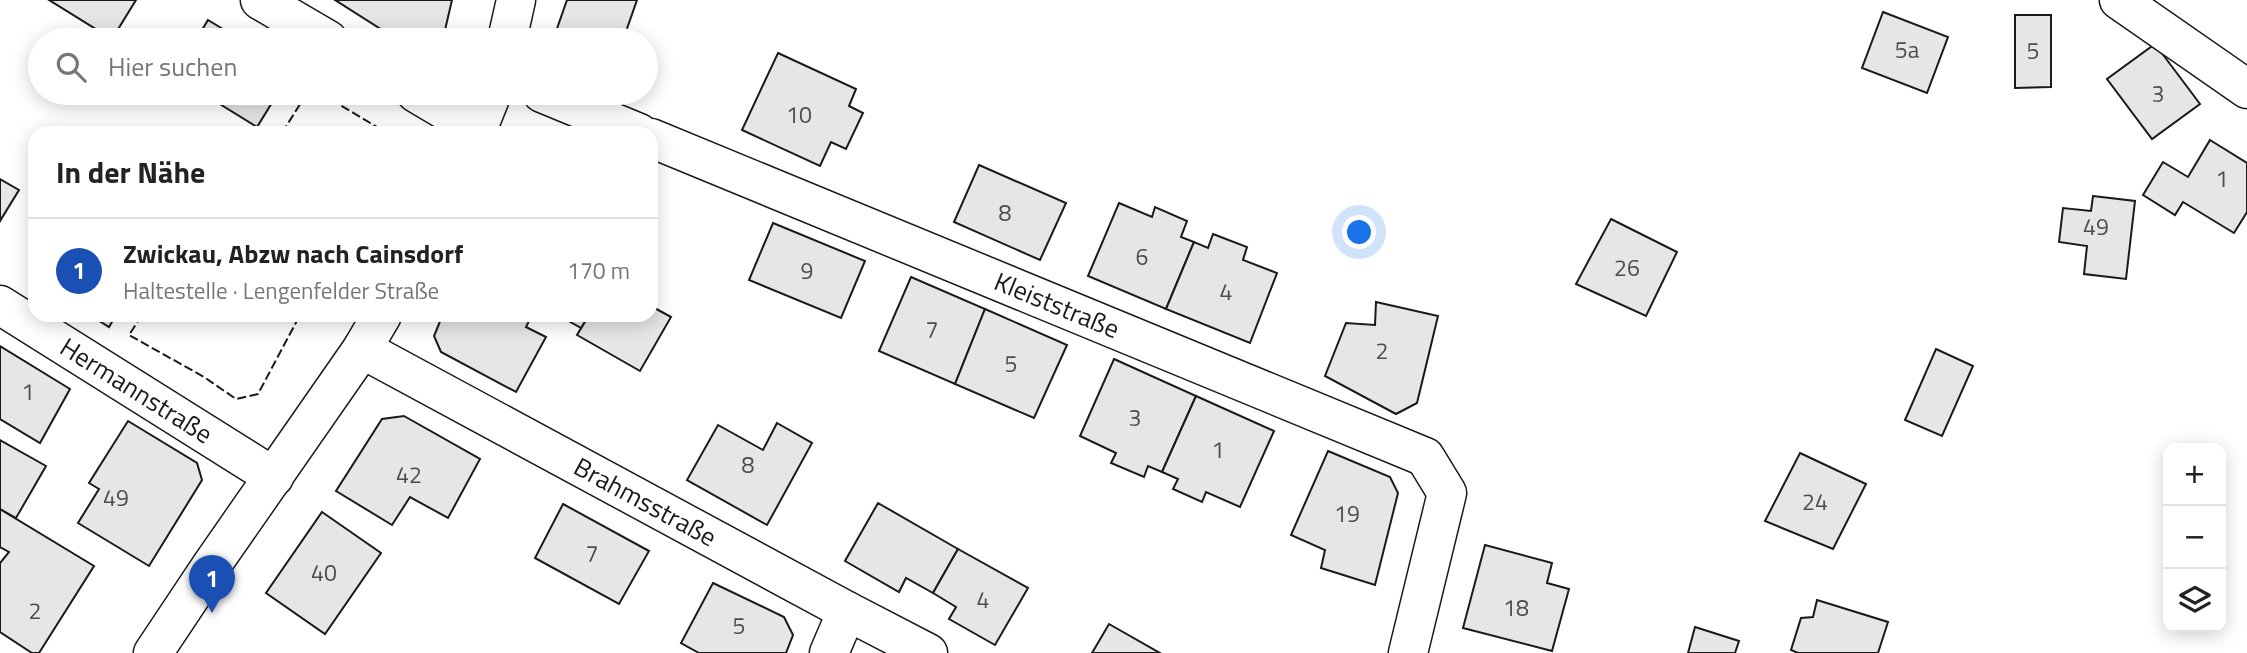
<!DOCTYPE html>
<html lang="de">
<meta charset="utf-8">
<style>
:root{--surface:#fff;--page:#f6f6f6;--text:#222;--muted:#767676;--line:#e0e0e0;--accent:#c62828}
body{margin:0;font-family:"Titillium Web",sans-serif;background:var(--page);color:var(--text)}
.controls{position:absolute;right:21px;bottom:21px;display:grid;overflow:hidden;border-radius:14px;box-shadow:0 4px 18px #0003}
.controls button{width:63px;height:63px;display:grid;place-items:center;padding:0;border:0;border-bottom:2px solid var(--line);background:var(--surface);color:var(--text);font:35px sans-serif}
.you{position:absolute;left:1360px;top:233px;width:24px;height:24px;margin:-18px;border:5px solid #fff;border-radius:50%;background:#1a73e8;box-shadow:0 0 0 10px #1a73e833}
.badge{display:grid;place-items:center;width:46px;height:46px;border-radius:50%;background:var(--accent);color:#fff;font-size:23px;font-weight:700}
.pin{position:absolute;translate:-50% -58px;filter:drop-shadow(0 2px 4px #0008)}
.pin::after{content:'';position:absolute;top:37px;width:24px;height:21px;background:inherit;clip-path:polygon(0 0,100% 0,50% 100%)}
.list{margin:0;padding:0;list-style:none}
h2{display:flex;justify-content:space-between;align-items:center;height:91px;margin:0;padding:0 28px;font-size:30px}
h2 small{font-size:23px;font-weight:400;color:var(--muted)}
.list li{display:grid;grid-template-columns:46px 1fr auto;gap:21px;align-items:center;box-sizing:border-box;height:105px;padding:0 28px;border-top:2px solid var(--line)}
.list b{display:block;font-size:26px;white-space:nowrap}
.list p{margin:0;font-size:23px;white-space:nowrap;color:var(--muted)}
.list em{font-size:23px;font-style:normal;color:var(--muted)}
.icon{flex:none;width:38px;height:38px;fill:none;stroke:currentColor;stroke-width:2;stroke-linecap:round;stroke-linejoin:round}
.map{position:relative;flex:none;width:2247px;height:653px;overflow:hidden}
.search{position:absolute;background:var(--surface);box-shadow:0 4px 18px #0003;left:28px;top:28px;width:630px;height:77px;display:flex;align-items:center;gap:18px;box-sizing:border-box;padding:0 24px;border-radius:38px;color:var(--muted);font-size:26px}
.panel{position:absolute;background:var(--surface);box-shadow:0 4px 18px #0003;left:28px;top:126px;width:630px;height:196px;border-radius:21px}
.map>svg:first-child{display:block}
</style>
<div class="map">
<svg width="2247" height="653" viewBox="0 0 2247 653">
<rect width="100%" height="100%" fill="#fff"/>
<g fill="#e6e6e6" stroke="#1a1a1a" stroke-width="2">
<path d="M49,0H136L112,39Z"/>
<path d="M335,0H452L445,30L423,40H398Z"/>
<path d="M567,0H637L623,40H553Z"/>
<path d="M1883,12L1948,37L1927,93L1862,68Z"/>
<path d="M2015,15H2051V87L2015,88Z"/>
<path d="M208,20L241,40H196Z"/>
<path d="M2155,44L2200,104L2152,139L2107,79Z"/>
<path d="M778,53L856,89L849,106L863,113L846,149L831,142L820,166L742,130Z"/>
<path d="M202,93H278L257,127Z"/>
<path d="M2210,140L2247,163V212L2234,233L2183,202L2175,215L2143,195L2163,162L2188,177Z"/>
<path d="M979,165L1066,203L1040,260L954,222Z"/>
<path d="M0,179L19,190L0,221Z"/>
<path d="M2093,196L2135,201L2126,279L2084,274L2087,246L2059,242L2063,208L2091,211Z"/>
<path d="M1119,203L1152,217L1155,207L1187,221L1181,237L1194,242L1166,309L1088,276Z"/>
<path d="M1611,219L1677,252L1646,316L1576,284Z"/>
<path d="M773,223L865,261L841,318L749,280Z"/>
<path d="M1213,234L1247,247L1243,260L1277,273L1250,343L1166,309L1194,242L1208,248Z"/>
<path d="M911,277L985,309L955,384L879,351Z"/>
<path d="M1376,302L1438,316L1417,403L1396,414L1325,376L1346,323L1375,325Z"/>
<path d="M651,306L671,317L640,371L577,335L589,315H651Z"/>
<path d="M985,309L1067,345L1034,418L955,384Z"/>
<path d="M90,315H116L109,327Z"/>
<path d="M447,315H532L526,327L546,337L516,392L441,352L434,336L441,319Z"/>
<path d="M558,315H589L581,328Z"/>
<path d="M0,346L70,389L40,443L0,419Z"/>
<path d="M1936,349L1973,366L1942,436L1905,420Z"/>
<path d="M1114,359L1196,396L1162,472L1148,466L1144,477L1111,463L1116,453L1080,436Z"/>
<path d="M1196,396L1274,431L1240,507L1206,492L1202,502L1173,489L1178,479L1162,472Z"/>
<path d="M404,416L480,459L448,518L410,497L392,525L336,491L382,419Z"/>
<path d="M128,421L197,463L202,480L149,566L78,523L99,489L89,483Z"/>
<path d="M777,423L812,443L767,525L687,480L718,425L763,450Z"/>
<path d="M0,440L46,466L16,518L0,509Z"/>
<path d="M1328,451L1390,477L1398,493L1375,585L1321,568L1325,550L1291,535Z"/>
<path d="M1800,453L1866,484L1833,549L1765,521Z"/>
<path d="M878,503L958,549L933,593L906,578L899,592L845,561Z"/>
<path d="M563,504L649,551L619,604L535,558Z"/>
<path d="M0,509L94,566L39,653H32L0,632V563L9,552L0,547Z"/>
<path d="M322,512L381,553L325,634L266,593Z"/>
<path d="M1485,545L1552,563L1547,583L1569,589L1552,651L1463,628Z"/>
<path d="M958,549L1028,588L995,645L949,619L956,607L933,593Z"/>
<path d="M713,583L784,617L793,635L786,653H699L681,643Z"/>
<path d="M1817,600L1888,622L1878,653H1798L1791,650L1801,618L1813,617Z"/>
<path d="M1109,624L1160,653H1092Z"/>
<path d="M1695,627L1739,641L1735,653H1688Z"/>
</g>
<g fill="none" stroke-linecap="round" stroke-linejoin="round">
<g stroke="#1a1a1a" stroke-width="41">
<g id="street">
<path d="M2119,0L2247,89"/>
<path d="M542,93L639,133"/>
<path id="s1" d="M651,138L1425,457L1447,493L1408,653"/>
<path id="s2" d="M0,305L274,477"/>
<path id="s3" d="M362,349L847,611L928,653"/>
<path d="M829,653L847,611"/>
</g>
</g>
<g stroke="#1a1a1a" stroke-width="41">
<g id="secondary">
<path d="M260,0L328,40"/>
<path d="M507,40L516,0"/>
<path d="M416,93L478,130"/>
<path d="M476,133L492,93"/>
<path d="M153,653L211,566L362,349L382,315"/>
</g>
</g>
<use href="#street" stroke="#fff" stroke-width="38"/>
<use href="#secondary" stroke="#fff" stroke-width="38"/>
<g stroke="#1a1a1a" stroke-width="2" stroke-dasharray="9 3.5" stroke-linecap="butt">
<path d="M320,93L382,130L384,133"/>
<path d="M282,133L307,93"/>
<path d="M142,315L129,335L204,377L236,399L258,394L300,315"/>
</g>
</g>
<g text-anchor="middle" stroke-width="5" stroke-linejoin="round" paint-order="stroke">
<g font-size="23" fill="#4d4d4d">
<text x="1907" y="58">5a</text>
<text x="2033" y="59">5</text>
<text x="2158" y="102">3</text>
<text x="799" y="123">10</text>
<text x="2222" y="187">1</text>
<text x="1005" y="221">8</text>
<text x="2096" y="235">49</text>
<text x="1142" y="265">6</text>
<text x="1627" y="276">26</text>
<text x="807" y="279">9</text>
<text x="1226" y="300">4</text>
<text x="932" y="338">7</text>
<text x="1382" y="359">2</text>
<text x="1011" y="372">5</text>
<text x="28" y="400">1</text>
<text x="1135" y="426">3</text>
<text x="1218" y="458">1</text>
<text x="748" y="473">8</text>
<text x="409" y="483">42</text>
<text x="116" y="506">49</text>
<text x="1815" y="510">24</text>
<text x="1347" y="522">19</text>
<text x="592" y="562">7</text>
<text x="324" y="581">40</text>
<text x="983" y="608">4</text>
<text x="1516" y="616">18</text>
<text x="35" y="619">2</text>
<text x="739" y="634">5</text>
</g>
<g font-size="26" fill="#1a1a1a" stroke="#fff">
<text dy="9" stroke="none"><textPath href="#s1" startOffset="439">Kleiststraße</textPath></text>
<text dy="9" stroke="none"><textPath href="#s2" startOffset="161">Hermannstraße</textPath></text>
<text dy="9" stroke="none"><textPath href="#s3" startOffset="322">Brahmsstraße</textPath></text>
</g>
</g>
</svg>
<div class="controls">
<button>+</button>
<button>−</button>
<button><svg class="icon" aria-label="layers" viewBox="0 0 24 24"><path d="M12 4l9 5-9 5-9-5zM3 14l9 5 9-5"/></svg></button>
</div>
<div class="you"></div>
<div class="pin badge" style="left:212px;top:613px;background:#1a4fb4">1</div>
<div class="search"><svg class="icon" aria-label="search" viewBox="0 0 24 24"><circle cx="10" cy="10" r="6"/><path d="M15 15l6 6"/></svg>Hier suchen</div>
<section class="panel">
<h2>In der Nähe<small></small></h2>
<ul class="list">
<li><span class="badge" style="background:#1a4fb4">1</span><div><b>Zwickau, Abzw nach Cainsdorf</b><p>Haltestelle · Lengenfelder Straße</p></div><em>170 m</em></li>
</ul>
</section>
</div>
